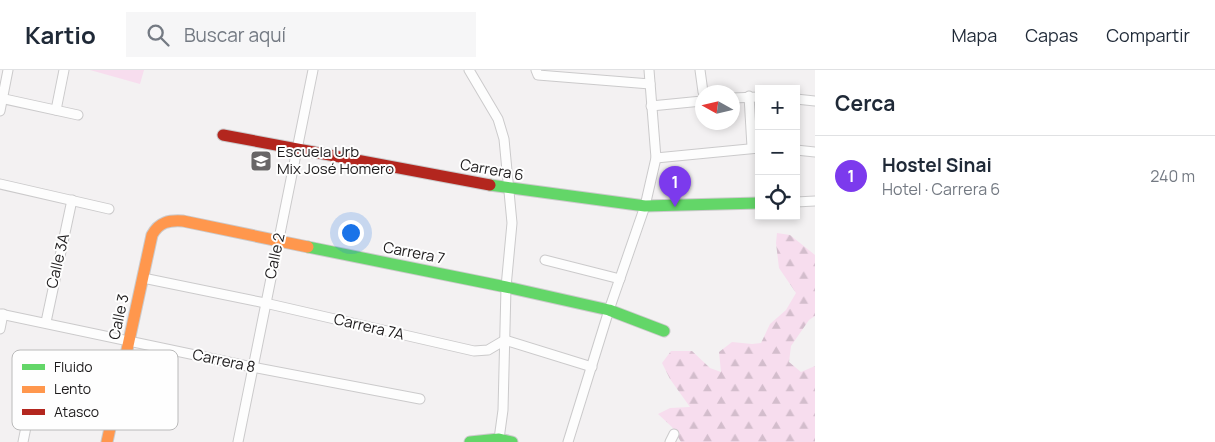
<!DOCTYPE html>
<html lang="es">
<meta charset="utf-8">
<style>
:root{--surface:#fff;--page:#f6f6f7;--text:#1f2937;--muted:#747a83;--line:#e0e1e3;--accent:#7c3aed}
body{margin:0;font-family:Manrope,sans-serif;background:var(--page);color:var(--text)}
.controls{position:absolute;right:15px;top:15px;display:grid;overflow:hidden;border-radius:0px;box-shadow:0 2px 8px #0003}
.controls button{width:45px;height:45px;display:grid;place-items:center;padding:0;border:0;border-bottom:1px solid var(--line);background:var(--surface);color:var(--text);font:25px sans-serif}
.compass{position:absolute;left:695px;top:15px;width:45px;height:45px;border-radius:50%;background:var(--surface);box-shadow:0 2px 8px #0003;rotate:278deg}
.you{position:absolute;left:350px;top:162px;width:18px;height:18px;margin:-12px;border:4px solid #fff;border-radius:50%;background:#1a73e8;box-shadow:0 0 0 8px #1a73e833}
.badge{display:grid;place-items:center;width:32px;height:32px;border-radius:50%;background:var(--accent);color:#fff;font-size:16px;font-weight:700}
.pin{position:absolute;translate:-50% -41px;filter:drop-shadow(0 1px 2px #0008)}
.pin::after{content:'';position:absolute;top:26px;width:18px;height:15px;background:inherit;clip-path:polygon(0 0,100% 0,50% 100%)}
.list{margin:0;padding:0;list-style:none}
h2{display:flex;justify-content:space-between;align-items:center;height:65px;margin:0;padding:0 20px;font-size:21px}
h2 small{font-size:16px;font-weight:400;color:var(--muted)}
.list li{display:grid;grid-template-columns:32px 1fr auto;gap:15px;align-items:center;box-sizing:border-box;height:80px;padding:0 20px;border-top:1px solid var(--line)}
.list b{display:block;font-size:19px;white-space:nowrap}
.list p{margin:0;font-size:16px;white-space:nowrap;color:var(--muted)}
.list em{font-size:16px;font-style:normal;color:var(--muted)}
.icon{flex:none;width:28px;height:28px;fill:none;stroke:currentColor;stroke-width:2;stroke-linecap:round;stroke-linejoin:round}
.map{position:relative;flex:none;width:815px;height:372px;overflow:hidden}
header{display:flex;align-items:center;gap:30px;box-sizing:border-box;height:70px;padding:0 25px;background:var(--surface);border-bottom:1px solid var(--line)}
header strong{font-size:24px}
nav{display:flex;gap:28px;margin-inline-start:auto;font-size:18px}
.search{width:350px;height:45px;background:var(--page);display:flex;align-items:center;gap:12px;box-sizing:border-box;padding:0 18px;border-radius:0px;color:var(--muted);font-size:19px}
main{display:flex}
aside{flex:1;background:var(--surface)}
.map>svg:first-child{display:block}
</style>
<header>
<strong>Kartio</strong>
<div class="search"><svg class="icon" aria-label="search" viewBox="0 0 24 24"><circle cx="10" cy="10" r="6"/><path d="M15 15l6 6"/></svg>Buscar aquí</div>
<nav><a>Mapa</a><a>Capas</a><a>Compartir</a></nav>
</header>
<main>
<div class="map">
<svg width="815" height="372" viewBox="0 0 815 372">
<defs>
<pattern id="forest-firs" width="22" height="20" patternUnits="userSpaceOnUse" patternTransform="scale(1.25)"><rect width="22" height="20" fill="#f7ddee"/><path d="M5 1l3.5 6h-7zM16 11l3.5 6h-7z" fill="#d3bdcc"/></pattern>
</defs>
<rect width="100%" height="100%" fill="#f3f1f2"/>
<path fill="#f7ddee" d="M90,0H144L140,14Z"/>
<path fill="url(#forest-firs)" d="M777,163L790,165L815,185V246L809,250L791,276L789,292L801,302L815,296V372H681L672,357L658,344L670,338L690,337L670,309L662,293L671,281H692L710,298L721,302L719,282L732,272L752,274L761,273L770,254L786,240L796,223L779,198L776,173Z"/>
<g fill="none" stroke-linecap="round" stroke-linejoin="round">
<g stroke="#cbcacb" stroke-width="11">
<g id="street">
<path d="M469,0L498,49L504,69L512,153L506,217L503,340L499,369"/>
<path d="M536,0L538,5L650,14"/>
<path d="M700,0L703,22"/>
<path d="M749,26L752,77"/>
<path d="M0,28L78,45"/>
<path d="M732,28L759,27"/>
<path d="M796,29L815,31"/>
<path d="M651,36L702,31"/>
<path d="M56,40L64,0"/>
<path d="M0,41L8,0"/>
<path d="M796,80L815,82"/>
<path d="M656,88L759,78"/>
<path d="M0,114L109,139"/>
<path d="M796,132L815,131"/>
<path d="M545,190L620,209"/>
<path d="M143,208L265,233L474,281L488,280L505,270L592,297"/>
<path d="M0,244L252,297L420,329"/>
<path d="M46,252L72,130"/>
<path d="M0,259L3,244"/>
<path d="M23,372L40,287"/>
<path d="M238,372L313,0"/>
<path d="M568,372L609,240L645,136L656,88L649,0"/>
<path d="M670,372L674,364"/>
</g>
</g>
<g stroke="#cbcacb" stroke-width="13">
<g id="fast">
<path d="M490,115L645,136L759,133"/>
<path d="M308,177L506,217L609,240L664,261"/>
<path d="M470,372L499,369L512,372"/>
</g>
</g>
<g stroke="#cbcacb" stroke-width="13">
<path id="slow" d="M107,372L152,165C159,152 169,150 183,151L308,177"/>
</g>
<g stroke="#cbcacb" stroke-width="13">
<path id="jam" d="M223,65L490,115"/>
</g>
<use href="#street" stroke="#fdfdfd" stroke-width="9"/>
<use href="#fast" stroke="#63d668" stroke-width="11"/>
<use href="#slow" stroke="#ff974d" stroke-width="11"/>
<use href="#jam" stroke="#b3261e" stroke-width="11"/>
</g>
<defs>
<g id="school-square" transform="scale(1.125)"><rect x="-9" y="-9" width="18" height="18" rx="4" fill="#686667" stroke="#fefefe"/><path d="M0-5L7-2L0 1L-7-2ZM-4 1L0 2.5L4 1V4Q0 6-4 4Z" fill="#fff"/></g>
</defs>
<g fill-rule="evenodd">
<use href="#school-square" x="261" y="91"/>
</g>
<g text-anchor="middle" stroke-width="4" stroke-linejoin="round" paint-order="stroke">
<g font-size="15" fill="#1d1b1c" stroke="#fefefe" text-anchor="start">
<text x="277" y="87">Escuela Urb<tspan x="277" dy="17">Mix José Homero</tspan></text>
</g>
<g font-size="15" fill="#1d1b1c" stroke="#fefefe">
<text transform="translate(492 100) rotate(10)" y="5">Carrera 6</text>
<text transform="translate(414 183) rotate(11)" y="5">Carrera 7</text>
<text transform="translate(275 186) rotate(-78)" y="5">Calle 2</text>
<text transform="translate(58 191) rotate(-77)" y="5">Calle 3A</text>
<text transform="translate(119 247) rotate(-78)" y="5">Calle 3</text>
<text transform="translate(369 257) rotate(13)" y="5">Carrera 7A</text>
<text transform="translate(224 291) rotate(12)" y="5">Carrera 8</text>
</g>
</g>
<rect x="12" y="280" width="166" height="80" rx="8" fill="#fefefe" stroke="#bababa" stroke-width="1"/>
<rect x="22" y="294" width="23" height="6" fill="#63d668"/>
<rect x="22" y="316" width="23" height="7" fill="#ff974d"/>
<rect x="22" y="339" width="23" height="6" fill="#b3261e"/>
<g font-size="14" fill="#1d1b1c">
<text x="54" y="302">Fluido</text>
<text x="54" y="324">Lento</text>
<text x="54" y="347">Atasco</text>
</g>
</svg>
<div class="controls">
<button>+</button>
<button>−</button>
<button><svg class="icon" aria-label="locate" viewBox="0 0 24 24"><circle cx="12" cy="12" r="6"/><path d="M12 2v4M12 18v4M2 12h4M18 12h4"/></svg></button>
</div>
<svg class="compass" viewBox="-18 -18 36 36"><path d="M0-13l5 13h-10z" fill="#e53935"/><path d="M0 13l5-13h-10z" fill="#747a83"/></svg>
<div class="you"></div>
<div class="pin badge" style="left:675px;top:137px">1</div>
</div>
<aside>
<h2>Cerca<small></small></h2>
<ul class="list">
<li><span class="badge">1</span><div><b>Hostel Sinai</b><p>Hotel · Carrera 6</p></div><em>240 m</em></li>
</ul>
</aside>
</main>
